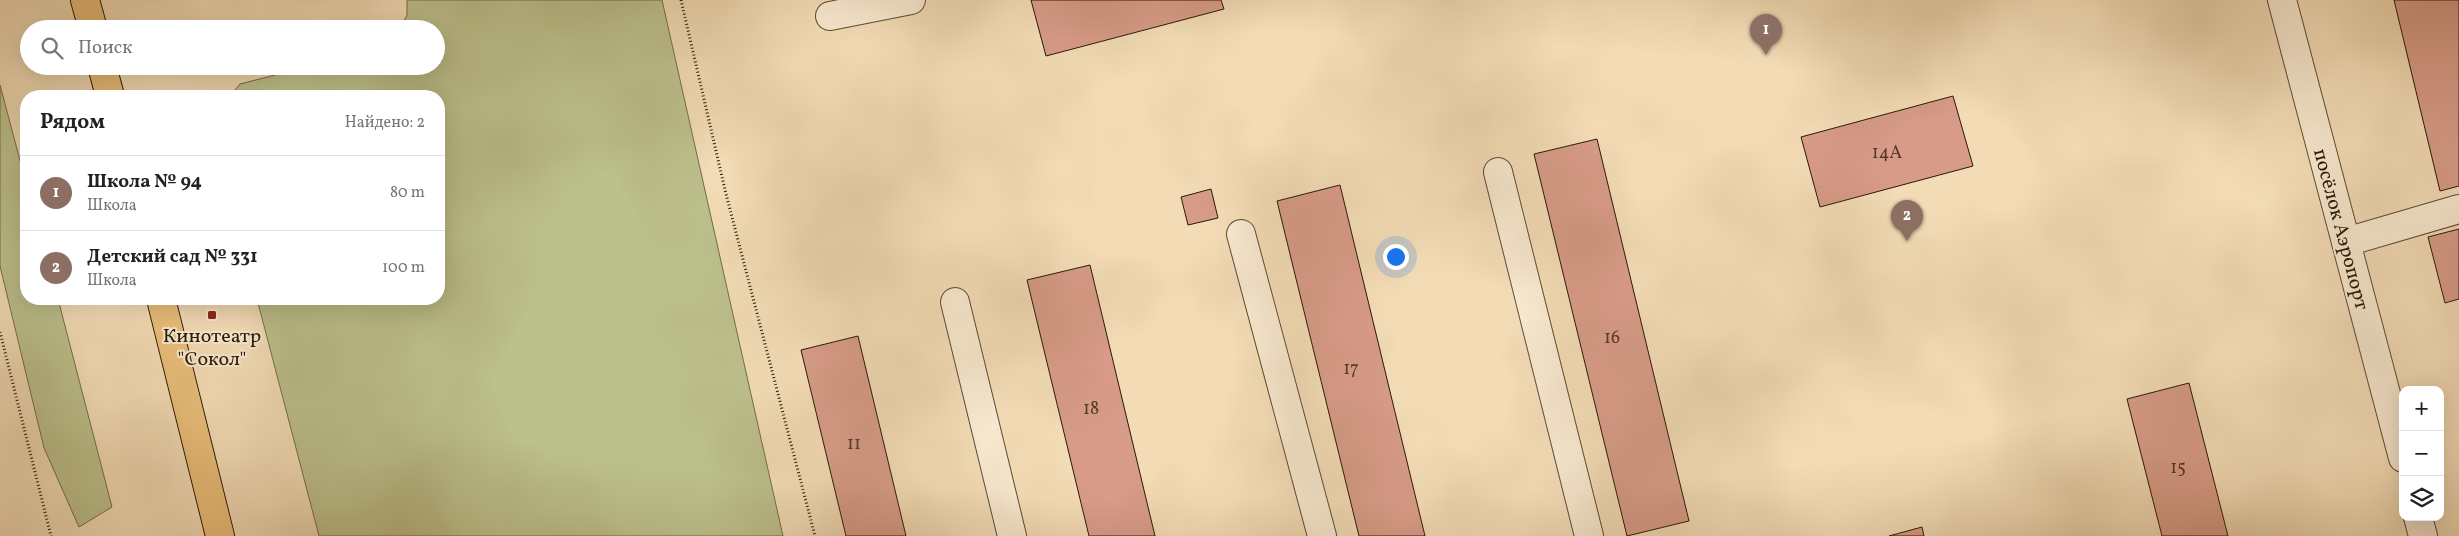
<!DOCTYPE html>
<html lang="ru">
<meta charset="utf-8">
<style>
:root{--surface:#fff;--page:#f6f6f6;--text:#222;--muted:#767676;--line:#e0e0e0;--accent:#8f2418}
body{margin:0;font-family:Vollkorn,serif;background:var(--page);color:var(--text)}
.controls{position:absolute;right:15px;bottom:15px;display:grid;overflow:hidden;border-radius:10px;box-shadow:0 5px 20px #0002}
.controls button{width:45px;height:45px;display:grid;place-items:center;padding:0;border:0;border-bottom:1px solid var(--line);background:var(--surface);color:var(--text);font:25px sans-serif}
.you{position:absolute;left:1395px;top:256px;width:18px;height:18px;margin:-12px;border:4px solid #fff;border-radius:50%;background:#1a73e8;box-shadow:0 0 0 8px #1a73e833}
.badge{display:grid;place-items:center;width:32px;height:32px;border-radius:50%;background:var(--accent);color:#fff;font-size:16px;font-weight:700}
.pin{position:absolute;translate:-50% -41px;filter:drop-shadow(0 1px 2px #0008)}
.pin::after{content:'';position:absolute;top:26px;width:18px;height:15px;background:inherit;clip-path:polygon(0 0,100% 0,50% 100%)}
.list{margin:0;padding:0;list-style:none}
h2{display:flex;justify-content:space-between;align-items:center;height:65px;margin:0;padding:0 20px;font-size:21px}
h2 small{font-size:16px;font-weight:400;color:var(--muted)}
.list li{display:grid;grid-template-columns:32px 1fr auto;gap:15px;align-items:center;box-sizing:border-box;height:75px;padding:0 20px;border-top:1px solid var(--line)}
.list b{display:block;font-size:19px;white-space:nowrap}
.list p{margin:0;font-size:16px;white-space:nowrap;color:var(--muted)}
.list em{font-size:16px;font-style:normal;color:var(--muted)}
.icon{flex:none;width:28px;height:28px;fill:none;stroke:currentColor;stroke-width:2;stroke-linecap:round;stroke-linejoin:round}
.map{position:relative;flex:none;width:2459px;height:536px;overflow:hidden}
.search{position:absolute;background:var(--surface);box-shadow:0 5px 20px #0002;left:20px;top:20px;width:425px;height:55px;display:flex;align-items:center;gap:12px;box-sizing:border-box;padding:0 18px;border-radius:28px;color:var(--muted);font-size:19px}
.panel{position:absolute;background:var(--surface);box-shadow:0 5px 20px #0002;left:20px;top:90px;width:425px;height:215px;border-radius:20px}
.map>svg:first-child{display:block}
</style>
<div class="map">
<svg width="2459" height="536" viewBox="0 0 2459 536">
<rect width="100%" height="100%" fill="#f2dbb5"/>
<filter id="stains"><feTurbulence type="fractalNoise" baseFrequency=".004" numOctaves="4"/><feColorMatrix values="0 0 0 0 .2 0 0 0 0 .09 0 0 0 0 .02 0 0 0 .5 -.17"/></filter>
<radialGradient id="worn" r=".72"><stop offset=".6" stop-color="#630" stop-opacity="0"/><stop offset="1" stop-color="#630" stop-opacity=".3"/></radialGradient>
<g fill="#bcc08c" stroke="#726c4a">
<path d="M407,0H662L783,536H319L257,299H439V96H230L240,84L310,66H436V29H400L407,15Z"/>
<path d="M0,85L26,183V299H58L112,507L79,527L44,448L0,266Z"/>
</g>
<g fill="#d79b87" stroke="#291908">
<path d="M1031,0H1221L1224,9L1046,56Z"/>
<path d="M2394,0H2459V186L2440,191Z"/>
<path d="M1953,96L1973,166L1820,207L1801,137Z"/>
<path d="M1597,139L1689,521L1627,536L1534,154Z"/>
<path d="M1340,185L1425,536H1359L1277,201Z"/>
<path d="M1211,189L1218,218L1188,225L1181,197Z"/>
<path d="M2459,229V299L2445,303L2428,237Z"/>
<path d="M1090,265L1155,536H1089L1027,280Z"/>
<path d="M858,336L906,536H846L801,350Z"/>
<path d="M2189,383L2228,536H2162L2127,399Z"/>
<path d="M1922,527L1924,536H1889Z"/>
</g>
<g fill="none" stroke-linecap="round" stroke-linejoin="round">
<g stroke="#5b4a33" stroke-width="30">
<g id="minor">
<path d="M2282,0L2403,458"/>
<path d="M830,16L911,0"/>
<path d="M1498,172L1589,536"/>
<path d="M1241,234L1322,536"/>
<path d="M2346,242L2459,209"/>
<path d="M955,302L1012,536"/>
<path d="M2418,517L2423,536"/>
</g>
</g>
<g stroke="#291908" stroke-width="30">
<g id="major">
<path d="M85,0L93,29"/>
<path d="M102,66L110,96"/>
<path d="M161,299L220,536"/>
</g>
</g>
<g stroke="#291908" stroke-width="3" stroke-dasharray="1 2.5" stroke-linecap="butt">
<path d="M681,0L726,194L815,536"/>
<path d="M0,332L51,536"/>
</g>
<use href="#minor" stroke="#f7e8cf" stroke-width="28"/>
<use href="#major" stroke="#e9be7a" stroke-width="28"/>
</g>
<rect fill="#8f2418" stroke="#f7e8cf" stroke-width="2" x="207" y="310" width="10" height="10" rx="2.5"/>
<g text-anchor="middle" stroke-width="4" stroke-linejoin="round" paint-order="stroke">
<g font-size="18" fill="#543a28">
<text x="1887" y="158">14А</text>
<text x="1612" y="343">16</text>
<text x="1351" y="374">17</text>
<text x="1091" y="414">18</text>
<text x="854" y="449">11</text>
<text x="2178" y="473">15</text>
</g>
<g font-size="20" fill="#291908" stroke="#f7e8cf">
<text transform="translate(2342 229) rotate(75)" y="7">посёлок Аэропорт</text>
</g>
<g font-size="20" fill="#291908" stroke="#f7e8cf">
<text x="212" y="342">Кинотеатр<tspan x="212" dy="23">"Сокол"</tspan></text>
</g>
</g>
<rect width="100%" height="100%" filter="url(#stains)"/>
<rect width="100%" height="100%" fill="url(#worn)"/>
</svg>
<div class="controls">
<button>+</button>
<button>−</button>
<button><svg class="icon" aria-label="layers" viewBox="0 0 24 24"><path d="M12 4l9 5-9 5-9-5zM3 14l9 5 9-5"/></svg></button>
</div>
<div class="you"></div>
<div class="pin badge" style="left:1766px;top:55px;background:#8d6e63">1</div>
<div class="pin badge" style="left:1907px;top:241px;background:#8d6e63">2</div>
<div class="search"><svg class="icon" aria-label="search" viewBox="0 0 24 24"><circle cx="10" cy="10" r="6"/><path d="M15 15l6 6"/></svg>Поиск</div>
<section class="panel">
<h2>Рядом<small>Найдено: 2</small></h2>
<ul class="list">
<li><span class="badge" style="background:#8d6e63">1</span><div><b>Школа № 94</b><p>Школа</p></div><em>80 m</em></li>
<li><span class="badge" style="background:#8d6e63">2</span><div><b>Детский сад № 331</b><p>Школа</p></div><em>100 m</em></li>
</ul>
</section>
</div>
